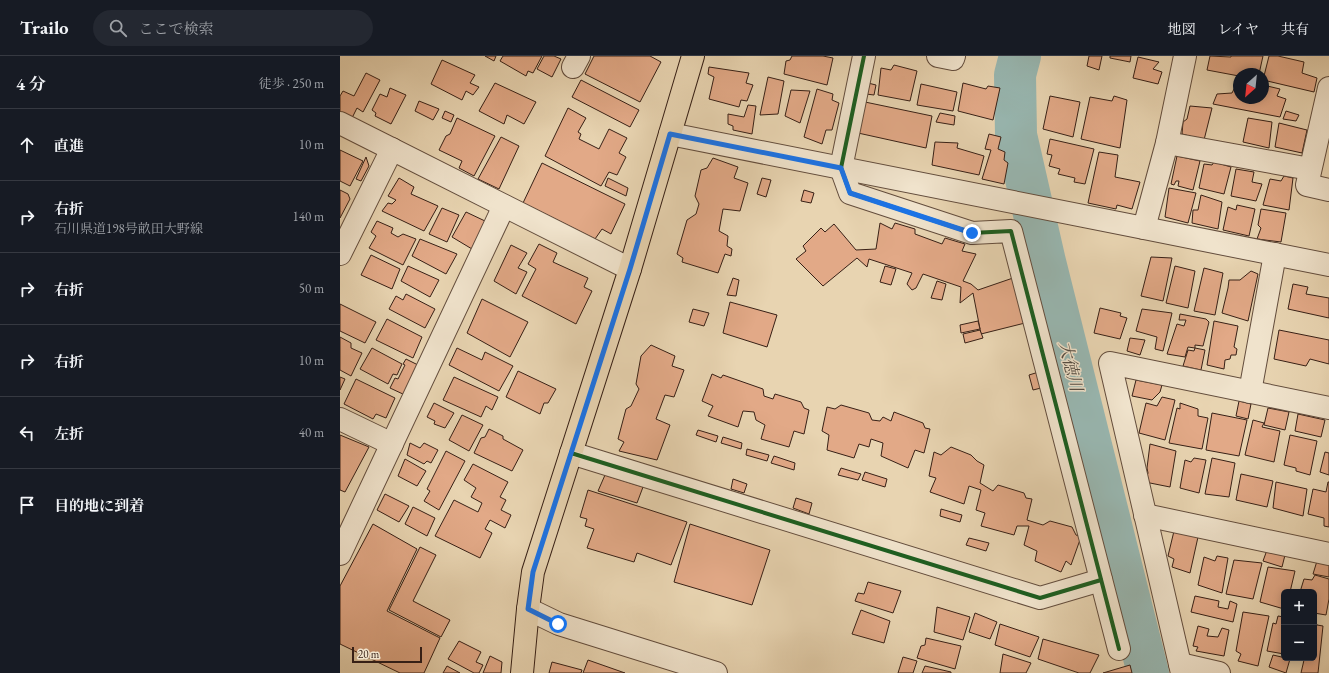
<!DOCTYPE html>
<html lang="ja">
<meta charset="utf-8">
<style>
:root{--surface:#171b24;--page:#242831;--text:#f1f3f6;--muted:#9ea1a6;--line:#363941}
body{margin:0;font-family:"EB Garamond","Noto Serif JP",serif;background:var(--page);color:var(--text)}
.controls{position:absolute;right:12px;bottom:12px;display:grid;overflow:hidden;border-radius:6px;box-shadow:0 2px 10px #0003}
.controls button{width:36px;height:36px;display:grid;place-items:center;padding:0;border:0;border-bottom:1px solid var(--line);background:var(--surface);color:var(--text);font:20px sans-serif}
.compass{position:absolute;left:893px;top:12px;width:36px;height:36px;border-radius:50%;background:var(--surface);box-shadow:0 2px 10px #0003;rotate:207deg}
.scale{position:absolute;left:12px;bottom:10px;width:70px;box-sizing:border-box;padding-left:4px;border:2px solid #372016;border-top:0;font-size:11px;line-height:14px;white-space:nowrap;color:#372016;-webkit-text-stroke:3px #f0e3cc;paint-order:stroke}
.stop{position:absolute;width:12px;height:12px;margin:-9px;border:3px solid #1a73e8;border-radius:50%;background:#fff}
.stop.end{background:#1a73e8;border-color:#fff;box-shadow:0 1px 4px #0008}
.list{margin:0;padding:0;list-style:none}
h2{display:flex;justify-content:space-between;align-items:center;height:52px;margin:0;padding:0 16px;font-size:17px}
h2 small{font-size:13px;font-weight:400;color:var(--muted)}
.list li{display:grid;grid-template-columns:26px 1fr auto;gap:12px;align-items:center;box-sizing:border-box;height:72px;padding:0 16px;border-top:1px solid var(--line)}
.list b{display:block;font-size:15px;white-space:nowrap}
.list p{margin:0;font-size:13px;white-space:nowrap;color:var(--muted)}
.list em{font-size:13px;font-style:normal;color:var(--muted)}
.icon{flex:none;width:22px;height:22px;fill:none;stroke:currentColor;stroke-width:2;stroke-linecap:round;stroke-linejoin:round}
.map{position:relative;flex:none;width:989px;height:617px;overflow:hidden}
header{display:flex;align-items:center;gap:24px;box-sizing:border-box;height:56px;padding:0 20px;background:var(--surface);border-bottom:1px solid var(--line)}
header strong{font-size:19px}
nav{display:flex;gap:22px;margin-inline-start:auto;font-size:14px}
.search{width:280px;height:36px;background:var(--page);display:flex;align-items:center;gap:10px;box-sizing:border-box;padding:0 14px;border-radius:22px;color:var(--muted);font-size:15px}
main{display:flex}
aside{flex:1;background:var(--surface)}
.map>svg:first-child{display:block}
</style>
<header>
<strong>Trailo</strong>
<div class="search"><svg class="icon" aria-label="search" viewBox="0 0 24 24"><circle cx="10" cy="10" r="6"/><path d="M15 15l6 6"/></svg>ここで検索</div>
<nav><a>地図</a><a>レイヤ</a><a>共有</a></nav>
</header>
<main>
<aside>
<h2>4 分<small>徒歩 · 250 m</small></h2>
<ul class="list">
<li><svg class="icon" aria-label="ahead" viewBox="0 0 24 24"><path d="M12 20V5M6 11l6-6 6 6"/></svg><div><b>直進</b></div><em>10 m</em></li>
<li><svg class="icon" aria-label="right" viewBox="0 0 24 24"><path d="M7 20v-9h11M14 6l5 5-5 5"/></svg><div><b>右折</b><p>石川県道198号畝田大野線</p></div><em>140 m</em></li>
<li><svg class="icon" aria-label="right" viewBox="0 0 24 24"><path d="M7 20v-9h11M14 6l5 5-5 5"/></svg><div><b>右折</b></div><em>50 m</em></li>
<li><svg class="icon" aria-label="right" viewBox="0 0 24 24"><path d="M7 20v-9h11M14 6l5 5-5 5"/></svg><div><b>右折</b></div><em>10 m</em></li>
<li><svg class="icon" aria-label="left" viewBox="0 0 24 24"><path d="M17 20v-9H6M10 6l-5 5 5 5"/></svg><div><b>左折</b></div><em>40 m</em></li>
<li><svg class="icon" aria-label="arrive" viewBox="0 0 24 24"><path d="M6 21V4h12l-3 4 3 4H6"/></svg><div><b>目的地に到着</b></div></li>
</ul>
</aside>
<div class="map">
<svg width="989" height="617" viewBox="0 0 989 617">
<rect width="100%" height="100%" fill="#e8d4b1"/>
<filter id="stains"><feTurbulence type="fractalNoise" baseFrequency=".005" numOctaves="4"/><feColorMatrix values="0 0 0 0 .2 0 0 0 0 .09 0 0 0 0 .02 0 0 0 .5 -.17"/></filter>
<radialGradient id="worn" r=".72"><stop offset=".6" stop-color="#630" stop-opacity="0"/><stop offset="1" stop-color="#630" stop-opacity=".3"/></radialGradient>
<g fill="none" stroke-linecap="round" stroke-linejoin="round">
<path stroke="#98b7b1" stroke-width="42" d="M680,0L675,19L676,79L705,206L808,617"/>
</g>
<g fill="#e2a987" stroke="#372016">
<path d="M145,0H156L154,5Z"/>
<path d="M163,0H202L193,17L188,15L186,20L160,5Z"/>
<path d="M204,0H214L221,3L212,21L197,13Z"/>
<path d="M254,0H310L321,6L300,46L245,18Z"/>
<path d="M452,0H483L493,2L487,29L444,18L446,5L450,4Z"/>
<path d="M749,0H762L759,14L747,10Z"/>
<path d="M770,0H791L790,6L770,2Z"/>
<path d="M870,0L891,1V0H923L919,18H899V20L867,14Z"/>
<path d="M929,0H938L964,6L962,17L977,22L974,36L923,24Z"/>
<path d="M798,1L819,6L813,13L822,16L818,28L793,22Z"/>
<path d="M102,4L135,19L130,27L139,31L133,39L126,35L122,44L91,28Z"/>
<path d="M554,9L577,15L570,45L538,39L541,12L551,14Z"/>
<path d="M369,11L409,17L406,27L413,29L407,45L401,44L399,51L369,43L374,21L368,18Z"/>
<path d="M26,17L40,24L23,56L17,52L10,66L0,59V40L3,35L14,40Z"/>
<path d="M428,21L444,25L438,58L420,59Z"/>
<path d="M241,24L299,54L290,71L232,41Z"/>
<path d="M155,27L196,46L184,68L167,59L164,68L139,55Z"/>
<path d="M528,27L536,29L534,39L526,38Z"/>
<path d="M623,27L646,33L648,30L660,32L653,64L618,55Z"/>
<path d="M581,28L617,36L613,55L577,49Z"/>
<path d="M923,29L940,33L937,40L946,43L940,61L873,48L877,38L892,37L894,33L899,35V42H923Z"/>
<path d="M50,32L66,39L51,68L35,60L36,57L32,54L40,38L47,41Z"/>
<path d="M477,33L493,38L492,44L499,47L492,74H486L482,88L464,81Z"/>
<path d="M451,34L470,35L460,67L445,60Z"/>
<path d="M710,40L740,46L733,81L703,73Z"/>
<path d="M774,40L787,44L780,92L741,83L750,41L772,45Z"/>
<path d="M79,45L99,53L93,64L75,55Z"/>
<path d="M525,46L592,60L586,92L518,77Z"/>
<path d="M408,49L416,50L412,78L393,74V70L388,68V58L404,61Z"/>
<path d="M850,50L872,52L864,84L842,78L843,66L847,63Z"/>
<path d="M228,52L246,62L238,76L241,78L239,83L259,93L269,73L287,82L279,97L286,101L277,119L269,116L261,130L205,100Z"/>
<path d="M105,55L114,59L111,66L102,62Z"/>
<path d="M946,55L959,59L956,65L943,63Z"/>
<path d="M600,57L615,60L614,69L596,66Z"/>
<path d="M117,62L155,80L134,120L119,112L122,105L99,94L106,80L110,78Z"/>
<path d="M908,62L932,66L929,92L903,86Z"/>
<path d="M939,67L967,74L962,97L935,91Z"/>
<path d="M649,78L661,81L658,93L665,96L664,104L668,107L664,128L642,123L651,94L645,93Z"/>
<path d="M161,81L179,90L159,133L138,123Z"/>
<path d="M710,83L754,93L745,128L734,126L735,122L718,118L720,113L709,110L712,99L707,98Z"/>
<path d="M595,86L618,87L617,92L644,100L639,119L592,109Z"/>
<path d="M0,94L23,105L10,130L0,125Z"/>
<path d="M759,96L778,99L775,121L800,126L792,153L777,149L776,153L748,147Z"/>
<path d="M837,100L860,105L853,134L838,130L839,125H836L834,129L831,128Z"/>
<path d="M26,101L29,110L21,125L16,123Z"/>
<path d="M373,102L398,111L394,122L408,127L400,155L383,153L379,175L388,180L387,190L392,193L391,200L385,198L378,217L342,206L343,202L337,198L347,164L356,158L359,148L355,140L361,114L367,112Z"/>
<path d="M874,106L891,111L884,138L859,132L864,108L872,109Z"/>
<path d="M202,107L285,148L271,178L262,173L255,183L183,147Z"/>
<path d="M896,113L914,116L912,126L922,128L916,145L891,140Z"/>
<path d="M944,120L953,122L949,154L923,149L930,123L941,125Z"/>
<path d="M59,122L74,131L71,138L98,150L84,175L42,155L48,147L52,148L56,144L48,140Z"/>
<path d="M268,122L288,132L286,140L265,130Z"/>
<path d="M422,122L431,124L426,141L417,138Z"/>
<path d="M829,132L856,137L848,167L825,161Z"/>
<path d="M0,134L8,138L10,143L0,162Z"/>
<path d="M464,134L474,137L471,147L461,145Z"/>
<path d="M861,139L882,146L878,173L852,167L853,154H858Z"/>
<path d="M897,149L915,153L909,180L883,174L888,151L896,154Z"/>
<path d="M102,152L119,159L107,186L89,178Z"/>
<path d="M921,153L946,157L941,186L917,183L921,172L918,169Z"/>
<path d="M126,156L145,165L132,193L112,181Z"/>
<path d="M37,165L53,172L51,177L58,181L63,178L76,183L63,209L29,192L36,180L31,176Z"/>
<path d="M540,167L552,173L555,167L575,173V178L602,188L605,182L625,188L622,195L636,198L623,225L631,228L638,234L673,222L685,267L641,278L633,237L620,247L621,231L583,218L576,232L572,234L567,228L572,217L529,203L527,211L517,202L483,230L456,203L466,195L463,190L481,172L485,176L494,168L516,194L536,193Z"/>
<path d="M80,183L117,198L106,218L72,200Z"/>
<path d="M199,188L217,197L213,206L248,222L244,231L252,235L236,268L182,240L196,213L188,208Z"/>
<path d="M171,189L187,197L178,212L187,216L176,238L154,225Z"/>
<path d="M31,199L60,213L52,233L21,219Z"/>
<path d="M811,201L832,202L823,245L801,240Z"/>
<path d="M68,210L99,224L90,241L61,225Z"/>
<path d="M545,210L556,213L551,229L540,226Z"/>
<path d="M835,210L855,215L848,252L826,247Z"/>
<path d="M864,212L883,217L875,259L854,255Z"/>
<path d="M911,215L918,218L908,265L882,257L888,232L889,224H900Z"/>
<path d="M393,222L399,224L396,240L387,239Z"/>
<path d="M597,225L606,228L602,244L591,242Z"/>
<path d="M953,228L968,231L966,238L989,242V262L948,253Z"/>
<path d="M66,238L95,253L85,272L49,253L56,240L63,244Z"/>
<path d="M142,243L188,266L170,301L127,277Z"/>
<path d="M390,246L437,259L427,291L383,277Z"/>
<path d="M0,248L36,266L25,287L0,275Z"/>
<path d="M760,252L781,257L780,260L787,262L780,283L754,277Z"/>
<path d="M353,253L369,257L364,270L349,266Z"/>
<path d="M802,253L832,257L823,295L815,293L817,281L796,275Z"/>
<path d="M840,258L866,263L869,266L863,290L855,289V292L848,291L845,301L827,298L837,268L844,270L846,264H839Z"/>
<path d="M47,263L82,281L73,302L36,284Z"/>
<path d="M638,265L640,273L621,277L620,269Z"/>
<path d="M874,265L898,270L894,291L897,293L896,299H891L890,303L885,304L884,313L867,309Z"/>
<path d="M640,274L643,282L625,287L623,278Z"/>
<path d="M939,274L989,284V308L970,303L966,310L934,303Z"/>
<path d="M0,281L11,287V292L22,297L11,320L0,314Z"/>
<path d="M790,282L805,284L800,299L787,295Z"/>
<path d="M311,289L335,300L332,310L344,314L334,341L325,339L316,363L330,369L317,404L279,395L284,386L278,383L286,353L291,350L299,333L296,328L301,300Z"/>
<path d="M32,292L62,308L57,319L53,318L48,328L20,313Z"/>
<path d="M117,292L142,304L145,296L173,310L159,335L109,309Z"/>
<path d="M855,292L865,294L861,314L843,310L848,294L854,295Z"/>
<path d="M66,303L80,310L65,339L50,332L55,322L58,323L65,309L63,308Z"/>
<path d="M178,315L216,333L208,347H204L200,358L166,341Z"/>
<path d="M702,315L705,331L693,334L689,319Z"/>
<path d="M372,318L381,322L383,319L423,333L424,340L433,343L435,338L461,346L464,352L469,354L464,378L454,375L449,391L421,383L425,369L416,364L414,356L403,355L398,371L368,360L373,350L362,345Z"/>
<path d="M0,321L5,323L0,334Z"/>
<path d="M114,321L158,341L152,354L146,350L141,361L103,344Z"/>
<path d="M16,323L55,342L46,362L36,358L33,363L4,348Z"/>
<path d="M796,324L822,329L820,336L812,344L792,340Z"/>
<path d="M822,341L835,344L825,384L799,377L806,347L817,350Z"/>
<path d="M899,345L911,348L908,363L896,360Z"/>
<path d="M94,347L114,357L105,372L94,368L95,365L87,361Z"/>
<path d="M840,347L858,353V360L868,362L862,393L829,387L837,352L840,353Z"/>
<path d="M501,349L529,357L532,364L540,365L543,361L551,365L554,356L583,367L585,372L590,373L584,397L575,394L568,412L541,400L543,387L531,383L529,391L519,388L514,402L487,394L489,379L482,375L487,351L495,353Z"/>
<path d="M928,352L949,356L945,374L924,369Z"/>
<path d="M872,357L907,364L899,400L866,394Z"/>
<path d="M958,358L985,364L981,381L955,375Z"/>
<path d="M122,359L143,369L129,395L109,384Z"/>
<path d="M913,364L924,367L922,371L940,375L934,406L905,399Z"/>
<path d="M149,373L163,380V383L183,394L172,415L134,397L141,382L145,381Z"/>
<path d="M358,374L378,380L376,386L356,379Z"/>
<path d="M0,379L29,391L5,436L0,434Z"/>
<path d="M950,379L977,385L970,419L956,415V412L944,409Z"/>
<path d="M383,381L402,387L401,393L381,387Z"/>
<path d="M70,387L80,392L84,387L98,394L91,407L87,405L84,408L67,399Z"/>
<path d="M810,388L836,395L830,431L805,426L808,417L807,412Z"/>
<path d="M611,391L631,399L637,405L644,409L640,427L653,435L658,429L684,437L686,442L692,443L687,464L703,469L710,465L732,471L736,479L741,481L731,509L726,505L721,516L695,505L697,495L684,489L689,470H677L674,479L641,470L645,457L636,454L641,434L629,430L624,448L590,436L596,422L589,420L594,396L601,399Z"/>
<path d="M407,393L429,399L427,405L406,399Z"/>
<path d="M106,395L125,405L99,454L84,445L90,435L87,433Z"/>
<path d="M985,396L989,397V419L980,416Z"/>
<path d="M434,400L455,407L454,414L431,407Z"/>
<path d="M854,402L866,404L859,437L840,432L845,404L851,406Z"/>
<path d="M872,402L895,407L889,441L865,438Z"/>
<path d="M65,403L86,415L77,430L58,420Z"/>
<path d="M133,408L168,426L160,441L166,444L161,454L171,459L165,472L150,464L145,473L152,477L140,502L95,480L114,444L138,456L142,447L131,441L136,432L124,424Z"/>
<path d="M501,412L521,418L518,424L498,419Z"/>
<path d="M525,416L547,423L545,431L522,424Z"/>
<path d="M901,418L933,425L927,451L896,444Z"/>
<path d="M265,419L303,431L297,447L258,435Z"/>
<path d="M393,423L407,428L404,437L391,433Z"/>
<path d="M936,426L967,433L963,460L933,452Z"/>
<path d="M988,426H989V471L984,470V462L968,458L973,433L986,436Z"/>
<path d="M248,434L347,466L331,509L297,497L294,506L247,492L254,473L245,470L247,463L240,461Z"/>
<path d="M45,438L69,450L59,466L37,454Z"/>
<path d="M456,442L472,447L469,458L453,452Z"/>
<path d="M73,451L95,462L87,480L65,468Z"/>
<path d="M601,453L622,459L620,466L600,460Z"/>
<path d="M33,468L77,493L47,555L100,582L84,617H60L0,588V530Z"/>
<path d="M350,468L430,494L412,549L334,526Z"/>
<path d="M834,475L858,481L850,517L832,511L834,503L828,500Z"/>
<path d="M629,482L649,487L646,495L626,489Z"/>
<path d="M80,491L96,499L73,545L110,564L101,581L49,554Z"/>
<path d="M927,494L945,499L942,511L923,505Z"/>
<path d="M877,500L888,502L882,537L858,529L864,501L875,505Z"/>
<path d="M894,504L922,507L913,543L886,538Z"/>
<path d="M977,505L989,507V521L973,518Z"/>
<path d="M928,511L955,515L950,536H944V553L920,546Z"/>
<path d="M975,519L989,523V543L986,559L974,557V536H960L964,523L972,524Z"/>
<path d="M528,526L561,535L553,557L515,545L518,537L524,538Z"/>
<path d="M855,540L879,545L878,551L888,553L890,545L897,548L893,566L851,556Z"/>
<path d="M597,551L630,561L623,584L594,576Z"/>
<path d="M521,554L550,565L544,587L512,578Z"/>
<path d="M903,556L929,560L918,610L898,605L901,598L896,595Z"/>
<path d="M635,557L657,566L650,583L629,576Z"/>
<path d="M938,560L944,561V598L927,595L933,567L936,568Z"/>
<path d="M974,566H976L977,569L983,570L978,617H961L964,604L957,602H974Z"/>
<path d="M660,568L699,581L690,601L655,589Z"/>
<path d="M858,570L869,573L867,580L878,581L882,572L889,574L884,600L856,595L858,591L853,590Z"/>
<path d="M586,582L621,590L615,613L577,602L581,590L585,589Z"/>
<path d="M703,583L759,599L750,617H739L698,603Z"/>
<path d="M119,585L141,596L136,606L143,609L139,617H134L108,603Z"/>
<path d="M663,598L691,607L686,617H660Z"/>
<path d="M933,599L950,603L946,617L929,611Z"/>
<path d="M150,600L162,606L161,617H143Z"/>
<path d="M563,601L577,605L573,617H558Z"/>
<path d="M248,604L285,617H243Z"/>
<path d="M212,606L242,614L241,617H209Z"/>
<path d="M790,609L792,617H763Z"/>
<path d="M107,610L120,617H103Z"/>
<path d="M585,610L611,616V617H582Z"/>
</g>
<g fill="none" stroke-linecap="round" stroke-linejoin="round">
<g stroke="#634d3d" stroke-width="24">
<g id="minor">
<path d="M524,0L501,112L510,137L632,177L671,175L779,593"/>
<path d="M598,0L613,3L614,0"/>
<path d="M233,11L239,0"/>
<path d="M989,32L967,129L989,134"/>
<path d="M0,67L290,213"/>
<path d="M330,78L804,172L827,87L845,0"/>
<path d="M827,87L970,113"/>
<path d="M804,172L989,209"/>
<path d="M0,198L52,93"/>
<path d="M910,336L935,198"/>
<path d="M0,363L52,388"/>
<path d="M231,397L700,542L761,524"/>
<path d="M805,459L989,498"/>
<path d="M0,498L164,150"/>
<path d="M188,553L219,568L376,617"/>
<path d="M840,608L879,617"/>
<path d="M842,617L770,307L989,352"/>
</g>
</g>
<g stroke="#372016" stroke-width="24">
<path id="major" d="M182,617L188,553L193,516L290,213L353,0"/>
</g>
<use href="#minor" stroke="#f0e3cc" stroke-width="22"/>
<use href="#major" stroke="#e8d4b1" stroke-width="22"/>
<g stroke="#f0e3cc" stroke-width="6">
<g id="cycleway">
<path d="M524,0L501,112L510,137L632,177L671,175L779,593"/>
<path d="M231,397L700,542L761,524"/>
</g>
</g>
<use href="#cycleway" stroke="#1b5e20" stroke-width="4"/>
</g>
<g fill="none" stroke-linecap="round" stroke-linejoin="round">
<path stroke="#1a73e8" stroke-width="5" d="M218,568L188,553L193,516L290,213L330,78L501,112L510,137L632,177"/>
</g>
<g text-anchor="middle" stroke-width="3" stroke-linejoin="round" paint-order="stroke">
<g font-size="17" font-style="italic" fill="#544d44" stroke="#f0e3cc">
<text transform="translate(731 310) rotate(76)" y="6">大徳川</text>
</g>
</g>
<rect width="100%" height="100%" filter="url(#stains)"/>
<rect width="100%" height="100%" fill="url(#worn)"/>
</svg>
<div class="controls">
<button>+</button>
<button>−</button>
</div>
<svg class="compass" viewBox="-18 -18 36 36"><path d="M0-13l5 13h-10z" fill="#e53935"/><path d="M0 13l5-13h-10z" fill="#9ea1a6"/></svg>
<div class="scale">20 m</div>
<div class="stop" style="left:218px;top:568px"></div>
<div class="stop end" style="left:632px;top:177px"></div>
</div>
</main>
